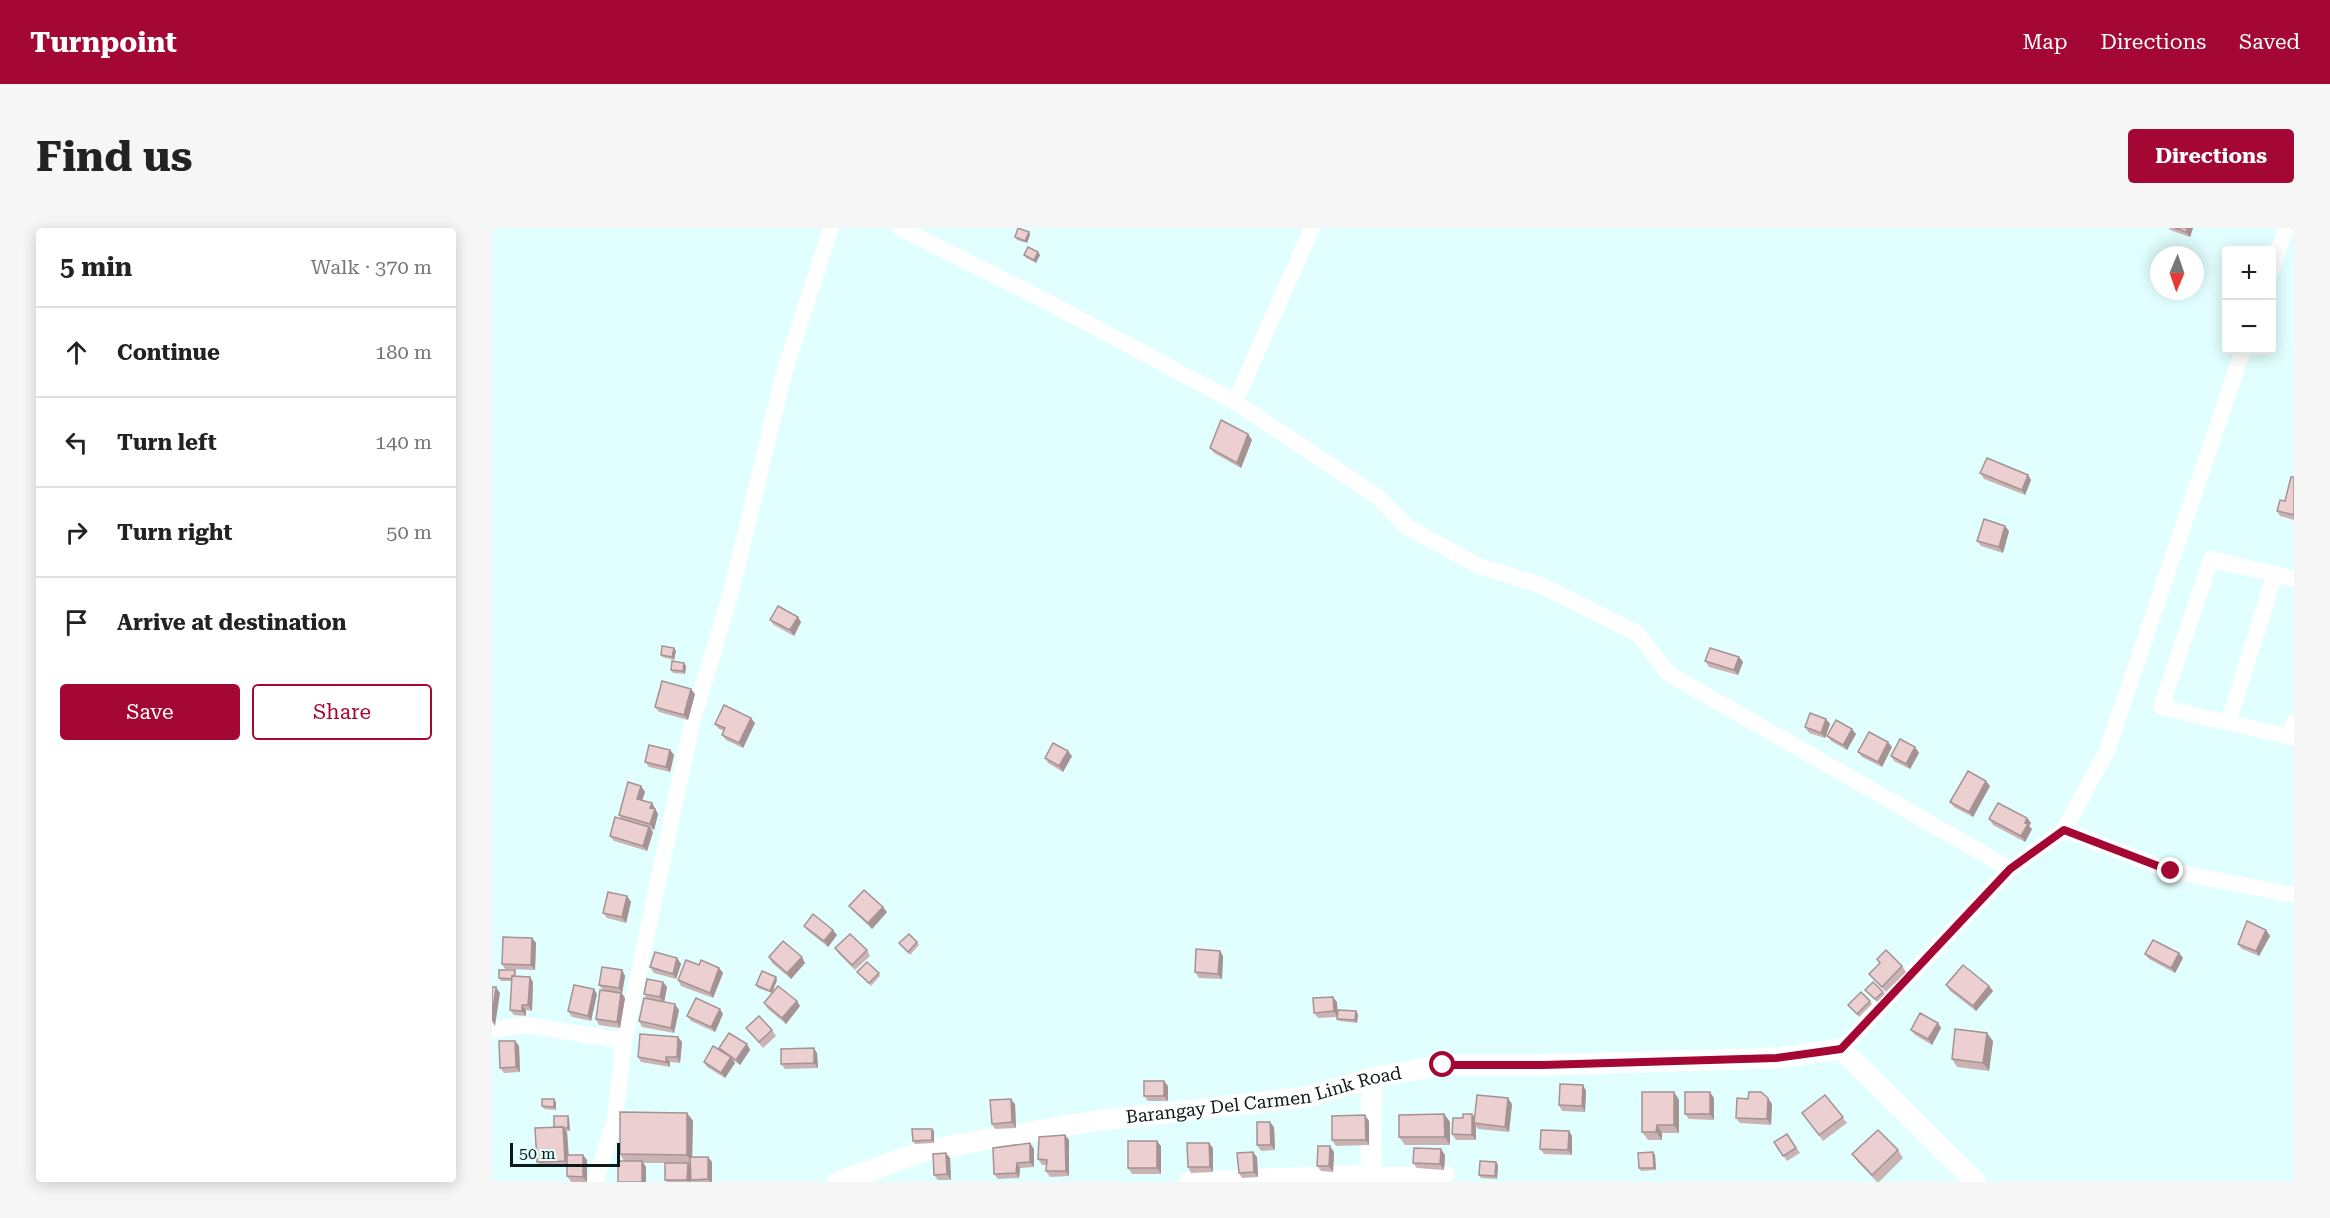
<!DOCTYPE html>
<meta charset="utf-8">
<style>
:root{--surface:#fff;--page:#f6f6f6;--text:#222;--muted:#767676;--line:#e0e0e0;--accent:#a40733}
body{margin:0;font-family:"Roboto Serif",serif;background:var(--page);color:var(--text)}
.controls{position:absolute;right:18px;top:18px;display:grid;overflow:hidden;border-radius:6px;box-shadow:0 3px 15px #0003}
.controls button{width:54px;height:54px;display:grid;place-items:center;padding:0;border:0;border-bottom:2px solid var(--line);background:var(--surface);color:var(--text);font:30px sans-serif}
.compass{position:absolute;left:1658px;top:18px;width:54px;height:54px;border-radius:50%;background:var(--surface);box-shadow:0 3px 15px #0003;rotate:182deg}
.scale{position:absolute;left:18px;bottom:15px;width:110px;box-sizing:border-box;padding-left:6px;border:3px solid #0d1818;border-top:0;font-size:16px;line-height:21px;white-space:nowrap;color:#0d1818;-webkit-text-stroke:4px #e1fffe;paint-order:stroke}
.stop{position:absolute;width:18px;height:18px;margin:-14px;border:4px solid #a40733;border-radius:50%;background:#fff}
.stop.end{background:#a40733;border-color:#fff;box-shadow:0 2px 6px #0008}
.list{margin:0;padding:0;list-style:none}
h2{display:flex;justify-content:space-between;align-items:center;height:78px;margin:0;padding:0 24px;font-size:26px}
h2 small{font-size:20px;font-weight:400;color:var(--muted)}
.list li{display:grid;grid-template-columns:39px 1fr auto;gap:18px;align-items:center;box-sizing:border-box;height:90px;padding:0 24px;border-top:2px solid var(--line)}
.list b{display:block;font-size:22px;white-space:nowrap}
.list em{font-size:20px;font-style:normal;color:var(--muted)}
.actions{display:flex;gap:12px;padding:18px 24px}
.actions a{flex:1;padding:14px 0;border:2px solid var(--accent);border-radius:6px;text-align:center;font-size:21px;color:var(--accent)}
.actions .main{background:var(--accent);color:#fff}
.icon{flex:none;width:33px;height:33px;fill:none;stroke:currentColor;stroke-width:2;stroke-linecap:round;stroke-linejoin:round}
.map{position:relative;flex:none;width:1802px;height:954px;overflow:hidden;border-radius:6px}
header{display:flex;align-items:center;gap:36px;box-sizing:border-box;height:84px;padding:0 30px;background:var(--accent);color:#fff}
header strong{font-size:28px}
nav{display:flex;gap:33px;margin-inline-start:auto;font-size:21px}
.intro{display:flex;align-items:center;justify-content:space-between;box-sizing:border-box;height:144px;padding:0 36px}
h1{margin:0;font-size:42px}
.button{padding:15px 27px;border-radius:6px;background:var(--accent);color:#fff;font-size:21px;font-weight:700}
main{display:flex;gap:36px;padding:0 36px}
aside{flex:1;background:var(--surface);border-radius:6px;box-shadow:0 3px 15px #0003}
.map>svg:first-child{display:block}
</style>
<header>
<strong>Turnpoint</strong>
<nav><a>Map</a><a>Directions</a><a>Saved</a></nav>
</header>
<div class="intro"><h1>Find us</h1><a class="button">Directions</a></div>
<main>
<aside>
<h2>5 min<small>Walk · 370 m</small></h2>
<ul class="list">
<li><svg class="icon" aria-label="ahead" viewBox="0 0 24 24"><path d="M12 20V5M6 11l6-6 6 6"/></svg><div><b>Continue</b></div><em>180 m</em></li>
<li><svg class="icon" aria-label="left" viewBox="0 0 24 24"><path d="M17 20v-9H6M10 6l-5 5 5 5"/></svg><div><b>Turn left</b></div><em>140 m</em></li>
<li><svg class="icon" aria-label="right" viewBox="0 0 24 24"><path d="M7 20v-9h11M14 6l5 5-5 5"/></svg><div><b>Turn right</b></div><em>50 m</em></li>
<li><svg class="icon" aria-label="arrive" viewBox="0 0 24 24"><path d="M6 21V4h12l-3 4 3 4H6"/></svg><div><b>Arrive at destination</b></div></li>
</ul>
<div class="actions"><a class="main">Save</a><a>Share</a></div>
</aside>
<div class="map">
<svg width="1802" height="954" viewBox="0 0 1802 954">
<rect width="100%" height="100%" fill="#e1fffe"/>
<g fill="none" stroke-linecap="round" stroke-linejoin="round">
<g stroke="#fff" stroke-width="16">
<path d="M408,0L554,73L743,174L885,268L915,299L987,338L1051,358L1145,405L1177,446L1518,641"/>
<path d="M1780,41L1794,0"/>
<path d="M743,174L820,0"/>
<path d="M1802,351L1719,331L1669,479L1802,510"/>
<path d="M1736,495L1783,346"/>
<path d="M1796,509L1802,494"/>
<path d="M1572,602L1679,643L1802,667"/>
<path d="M0,802L35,797L132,813"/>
<path d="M1349,821L1518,641L1572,602L1615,523L1751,122"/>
<path d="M879,947L955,946"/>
<path d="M103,954L123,892L132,813L200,495L239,364L292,145L339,0"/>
</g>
<g stroke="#fff" stroke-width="21">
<path id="s1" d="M346,954L435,922L602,893L815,869L880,850L951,837H1051L1285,830L1349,821L1484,954"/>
<path d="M698,954L879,947L880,850"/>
</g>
</g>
<g fill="#cbb3b4">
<path d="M1677,0H1701L1698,9L1678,2Z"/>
<path d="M537,4L538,7L535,15L525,12L523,9Z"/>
<path d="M546,24L548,27L544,35L534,30L532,27Z"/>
<path d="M756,206L760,212L749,240L722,225L718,220Z"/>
<path d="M1488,245L1536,247L1539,252L1533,267L1492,251Z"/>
<path d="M1802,249V292L1788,288L1785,283L1793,273Z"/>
<path d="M1517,303L1511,325L1489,318L1485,313Z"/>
<path d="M278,392L309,394L302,408L282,397Z"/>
<path d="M182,420L184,423L182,432L170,429L169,427Z"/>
<path d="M1247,429L1251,434L1246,447L1217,439L1213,433Z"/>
<path d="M192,435L194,438L193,446L181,445L179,442Z"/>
<path d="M203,466L196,492L167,484L163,479Z"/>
<path d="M1334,491L1338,496L1333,510L1317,505L1313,499Z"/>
<path d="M263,495L251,520L234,512L230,507L232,503L227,501L223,496Z"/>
<path d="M1364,506L1355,522L1339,513L1335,508Z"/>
<path d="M1400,519L1390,539L1370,529L1366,524Z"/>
<path d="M1423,519L1427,525L1418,541L1402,533L1399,528Z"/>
<path d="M178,522L182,527L178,544L157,539L153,534Z"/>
<path d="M580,528L571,544L556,535L553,530Z"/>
<path d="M149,558L153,564L150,572L160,575L166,586L162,602L158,601L161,604L155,623L122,613L118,608L129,591L127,587Z"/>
<path d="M1498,558L1481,589L1462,579L1458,574Z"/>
<path d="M1535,590L1539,595L1537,598L1540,601L1533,614L1501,597L1497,591Z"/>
<path d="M135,668L139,674L134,695L115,690L111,685Z"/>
<path d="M357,678L395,684L380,701L361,683Z"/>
<path d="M312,698L345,707L336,719L316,703Z"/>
<path d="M1774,702L1778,708L1767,728L1750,721L1746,716Z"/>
<path d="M40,710L44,715L43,742L13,741L10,736Z"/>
<path d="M425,714L427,717L418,727L407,715Z"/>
<path d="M343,720L375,722L378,728L363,742L347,726Z"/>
<path d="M728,723L731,728L730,751L707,750L703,744Z"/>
<path d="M1687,725L1691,730L1683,745L1657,731L1653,726Z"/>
<path d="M277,729L313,735L299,751L280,735Z"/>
<path d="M185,730L189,736L184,751L162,745L158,739Z"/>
<path d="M1385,731L1410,738L1414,744L1394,764L1381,751L1377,746L1388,736Z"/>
<path d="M207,737L227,740L231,745L221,770L189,758L186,752Z"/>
<path d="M23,742L24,745V748L41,754L40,783L34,782V788L22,787L18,782L20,753H9L7,750Z"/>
<path d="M130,742L133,748L130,765L133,770L128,800L107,797L104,791L111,762L107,757Z"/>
<path d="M365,744L387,745L388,748L379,758Z"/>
<path d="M285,752L280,765L266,760L264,757Z"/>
<path d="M171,754L175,759L172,774L187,782L182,805L150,799L147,793L155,771L152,766Z"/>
<path d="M1454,757L1497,758L1501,763L1484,783L1458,763Z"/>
<path d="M1373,762L1391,764L1393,766L1385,774Z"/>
<path d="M105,766L99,793L80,789L76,783Z"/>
<path d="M1378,773L1380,776L1367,789L1356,777Z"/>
<path d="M845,774V784L866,786L865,795L847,793L845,791V789L826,790L822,785Z"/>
<path d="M272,775L308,778L294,796L276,781Z"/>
<path d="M231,786L223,804L199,793L195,788Z"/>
<path d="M1446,795L1449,800L1440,817L1423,807L1419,802Z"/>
<path d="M254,800L280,802L284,808L271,820Z"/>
<path d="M186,809L190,814L188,835L178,834V839L149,834L146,829Z"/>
<path d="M23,813L27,818L28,844L12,845L8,840Z"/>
<path d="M1501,813L1497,843L1465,839L1460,831Z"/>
<path d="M255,816L258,822L248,837L241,832L243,835L233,850L215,839L212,834L229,823L227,820Z"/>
<path d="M325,825L326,840L293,841L289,836Z"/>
<path d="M1091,857L1094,863L1093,884L1070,883L1067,877Z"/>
<path d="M676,858V873H656L652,868Z"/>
<path d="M1182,864L1187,872V905H1170V912H1156L1150,904Z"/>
<path d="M1333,867L1355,895L1331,913L1310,885Z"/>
<path d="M1222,870V892L1197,891L1193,886Z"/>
<path d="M1276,870L1280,876L1279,897L1248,895L1244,890L1256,871Z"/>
<path d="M64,874V882L52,881L50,878Z"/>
<path d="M523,876L524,900L503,901L500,896Z"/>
<path d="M1020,876L1017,904L986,901L984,898V912H964L960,906L983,889Z"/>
<path d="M195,885L201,893L200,929H216L220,934V954H200L199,952V954H175L173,952L180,935H151L154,939V954H126L132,933L128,926Z"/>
<path d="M952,886L958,894V917H913L907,909Z"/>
<path d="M77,890L78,903H74L75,904L77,927L95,932V954H79L75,948V938L49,939L45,934L62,899Z"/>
<path d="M877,893V917L844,918L840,912Z"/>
<path d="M782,899L783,922L769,923L765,917Z"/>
<path d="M440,901L442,903V915L423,916L421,913Z"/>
<path d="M1077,903L1080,908V927L1052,926L1048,921Z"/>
<path d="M1295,906L1308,925L1295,933L1282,914Z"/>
<path d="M573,907L577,912V948L558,949L554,943L555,937H550L546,931Z"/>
<path d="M717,915L721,920V944L699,945L696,939Z"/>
<path d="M669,918V946H640L636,940Z"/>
<path d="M542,921V939L528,940L527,950L506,951L502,946Z"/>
<path d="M1406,922L1411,930L1387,954H1385L1366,934L1360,926Z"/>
<path d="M842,924L841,944L829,943L825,938Z"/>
<path d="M1161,924L1163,927L1164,942L1149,943L1147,940Z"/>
<path d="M953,927L952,942L925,940L921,935Z"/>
<path d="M765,929L766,949L750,950L747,945Z"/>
<path d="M458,930L459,952H446L442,947Z"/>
<path d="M1004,934L1006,937L1005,951L989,950L987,947Z"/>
</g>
<g fill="#a59292">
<path d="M1695,0H1701L1698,9L1694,4Z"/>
<path d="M537,4L538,7L535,15L533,13Z"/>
<path d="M546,24L548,27L544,35L542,32Z"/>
<path d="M756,206L760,212L749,240L745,235Z"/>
<path d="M1536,247L1539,252L1533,267L1530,262Z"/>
<path d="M1513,298L1517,303L1511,325L1507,319Z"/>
<path d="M306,389L309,394L302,408L298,402Z"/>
<path d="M182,420L184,423L182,432L180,429Z"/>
<path d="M1247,429L1251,434L1246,447L1242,442Z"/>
<path d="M192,435L194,438L193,446L191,443Z"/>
<path d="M199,461L203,466L196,492L192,487Z"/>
<path d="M259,490L263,495L251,520L247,515Z"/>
<path d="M1334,491L1338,496L1333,510L1329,505Z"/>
<path d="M1360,501L1364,506L1355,522L1351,517Z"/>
<path d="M1396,514L1400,519L1390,539L1386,534Z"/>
<path d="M1423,519L1427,525L1418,541L1414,536Z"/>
<path d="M178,522L182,527L178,544L174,539Z"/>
<path d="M576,523L580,528L571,544L567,538Z"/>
<path d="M1494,553L1498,558L1481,589L1477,584Z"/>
<path d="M149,558L153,564L149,576L145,571Z"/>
<path d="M160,575L166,586L162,602L158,596V580Z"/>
<path d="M1535,590L1539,595L1537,598L1540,601L1533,614L1529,608L1533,595Z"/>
<path d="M157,599L161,604L155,623L151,618Z"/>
<path d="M135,668L139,674L134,695L130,689Z"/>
<path d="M391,679L395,684L380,701L376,695Z"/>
<path d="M341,702L345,707L336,719L332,713Z"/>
<path d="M1774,702L1778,708L1767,728L1764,723Z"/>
<path d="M40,710L44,715L43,742L39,737Z"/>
<path d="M728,723L731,728L730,751L726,746Z"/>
<path d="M1687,725L1691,730L1683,745L1679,740Z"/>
<path d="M310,729L313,735L299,751L295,745Z"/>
<path d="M185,730L189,736L184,751L181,746Z"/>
<path d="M227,740L231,745L221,770L218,765Z"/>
<path d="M130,742L133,748L130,766L127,760Z"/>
<path d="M38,749L41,754L40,783L36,777Z"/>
<path d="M284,749L285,752L280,765L278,763Z"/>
<path d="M171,754L175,759L172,775L168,769Z"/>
<path d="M1497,758L1501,763L1484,783L1481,778Z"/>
<path d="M4,759L8,765L3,798L0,793V790Z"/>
<path d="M102,761L105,766L99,793L96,788Z"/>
<path d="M129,765L133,770L128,800L125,794Z"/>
<path d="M841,769L845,774L846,789L842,783Z"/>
<path d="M305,773L308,778L294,796L290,790Z"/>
<path d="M183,776L187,782L182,805L179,800Z"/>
<path d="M30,777L34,782V788L30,783Z"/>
<path d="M228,781L231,786L223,804L219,799Z"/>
<path d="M864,783L866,786L865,795L863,792Z"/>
<path d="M1446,795L1449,800L1440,817L1436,811Z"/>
<path d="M1495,805L1501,813L1497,843L1491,835Z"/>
<path d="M186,809L190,814L188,835L185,829Z"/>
<path d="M23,813L27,818L28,844L24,839Z"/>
<path d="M255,816L258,822L248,837L244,832Z"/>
<path d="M322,820L325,825L326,840L322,835Z"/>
<path d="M174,829L178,834V839L174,834Z"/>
<path d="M239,829L243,835L233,850L229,845Z"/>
<path d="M672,853L676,858V873L672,868Z"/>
<path d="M1091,857L1094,863L1093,884L1090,878Z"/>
<path d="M1182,864L1187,872V905L1182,897Z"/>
<path d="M1218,864L1222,870V892L1218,886Z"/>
<path d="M1016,870L1020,876L1017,904L1013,899Z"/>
<path d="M1276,870L1280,876L1279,897L1275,891Z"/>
<path d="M62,871L64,874V882L62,879Z"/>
<path d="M519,871L523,876L524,900L520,894Z"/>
<path d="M195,885L201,893L200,935L195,927Z"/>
<path d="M952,886L958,894V917L953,909Z"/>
<path d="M980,886L984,891L982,895L984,898V912L980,907Z"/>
<path d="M873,887L877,893V917L874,912Z"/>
<path d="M76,888L77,890L78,903L76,900Z"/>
<path d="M778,894L782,899L783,922L779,917Z"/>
<path d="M1165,897L1170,905V912L1164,904Z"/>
<path d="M71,899L75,904L77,938L73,933Z"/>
<path d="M440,901L442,903V915L440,912Z"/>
<path d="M1077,903L1080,908V927L1076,922Z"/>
<path d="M573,907L577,912V948L574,943Z"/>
<path d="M665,913L669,918V946L665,940Z"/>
<path d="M538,915L542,921V939L538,934Z"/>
<path d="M717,915L721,920V944L718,939Z"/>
<path d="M838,918L842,924L841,944L837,938Z"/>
<path d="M949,921L953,927L952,942L948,936Z"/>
<path d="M761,924L765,929L766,949L762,944Z"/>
<path d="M1161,924L1163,927L1164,942L1162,940Z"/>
<path d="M454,925L458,930L459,952L455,946Z"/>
<path d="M91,927L95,932V954L91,949Z"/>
<path d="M216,929L220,934V954H218L216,951Z"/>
<path d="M150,933L154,939V954H150Z"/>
<path d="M1004,934L1006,937L1005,951L1003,948Z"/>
<path d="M196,935L199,940V954H197L195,952Z"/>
<path d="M525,935L528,940L527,950L524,945Z"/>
</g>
<g fill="#ecd0d1" stroke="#a59292" stroke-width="1.5">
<path d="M526,0L537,4L533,13L523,9Z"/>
<path d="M1683,0H1695L1694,4Z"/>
<path d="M536,19L546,24L542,32L532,27Z"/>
<path d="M729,192L756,206L745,235L718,220Z"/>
<path d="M1495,230L1536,247L1530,262L1488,245Z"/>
<path d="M1799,249H1802V287L1785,283L1788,272L1793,273Z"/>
<path d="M1492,291L1513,298L1507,319L1485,313Z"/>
<path d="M286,378L306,389L298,402L278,392Z"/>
<path d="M170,418L182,420L180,429L169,427Z"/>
<path d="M1218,420L1247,429L1242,442L1213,433Z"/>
<path d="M180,433L192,435L191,443L179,442Z"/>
<path d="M170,453L199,461L192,487L163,479Z"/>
<path d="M232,477L259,490L247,515L230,507L233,500L223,496Z"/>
<path d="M1318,485L1334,491L1329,505L1313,499Z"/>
<path d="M1344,492L1360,501L1351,517L1335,508Z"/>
<path d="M1377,504L1396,514L1386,534L1366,524Z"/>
<path d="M1408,511L1423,519L1414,536L1399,528Z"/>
<path d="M561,515L576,523L567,538L553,530Z"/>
<path d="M157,517L178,522L174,539L153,534Z"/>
<path d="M1476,543L1494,553L1477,584L1458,574Z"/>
<path d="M136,554L149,558L145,571L160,575L158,580L163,581L158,596L127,587Z"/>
<path d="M1506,575L1535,590L1533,595L1536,596L1529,608L1497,591Z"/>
<path d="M123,589L157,599L151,618L118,608Z"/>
<path d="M372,662L391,679L376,695L357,678Z"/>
<path d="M116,664L135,668L130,689L111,685Z"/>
<path d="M321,686L341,702L332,713L312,698Z"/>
<path d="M1755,693L1774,702L1764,723L1746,716Z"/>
<path d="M358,706L375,722L360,737L343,720Z"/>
<path d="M417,706L425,714L416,724L407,715Z"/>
<path d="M11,709L40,710L39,737L10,736Z"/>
<path d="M1661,712L1687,725L1679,740L1653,726Z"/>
<path d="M291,713L310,729L295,745L277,729Z"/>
<path d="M704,721L728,723L726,746L703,744Z"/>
<path d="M1394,722L1410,738L1390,759L1377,746L1388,735L1385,731Z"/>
<path d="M163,724L185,730L181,746L158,739Z"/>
<path d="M194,732L207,737L209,732L227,740L218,765L186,752Z"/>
<path d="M375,734L387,745L377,755L365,744Z"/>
<path d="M1471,737L1497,758L1481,778L1454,757Z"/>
<path d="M110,739L130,742L127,760L107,757Z"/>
<path d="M7,742H23L22,748H20V751L7,750Z"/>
<path d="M270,743L284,749L278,763L264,757Z"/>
<path d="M20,748L38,749L36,777H30V783L18,782Z"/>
<path d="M155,751L171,754L168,769L152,766Z"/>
<path d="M1381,754L1391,764L1383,771L1373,762Z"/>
<path d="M82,757L102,761L96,788L76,783Z"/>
<path d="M286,758L305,773L290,790L272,775Z"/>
<path d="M0,759H4L0,790Z"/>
<path d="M108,762L129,765L125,794L104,791Z"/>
<path d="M1369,764L1378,773L1365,786L1356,777Z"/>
<path d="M841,769L842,783L822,785L821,770Z"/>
<path d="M152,770L183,776L179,800L147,793Z"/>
<path d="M204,770L228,781L219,799L195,788Z"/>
<path d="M846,782L864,783L863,792L845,791Z"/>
<path d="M1428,785L1446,795L1436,811L1419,802Z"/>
<path d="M267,788L280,802L267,814L254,800Z"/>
<path d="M1463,801L1495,805L1491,835L1460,831Z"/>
<path d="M237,805L255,816L244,832L227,820Z"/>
<path d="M148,806L186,809L185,829H174V834L146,829Z"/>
<path d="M7,813H23L24,839L8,840Z"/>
<path d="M221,818L239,829L229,845L212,834Z"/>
<path d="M322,820V835L289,836V821Z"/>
<rect x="652" y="853" width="20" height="15"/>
<path d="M1068,856L1091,857L1090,878L1067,877Z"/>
<path d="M1150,864H1182V897H1165L1164,904H1150Z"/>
<rect x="1193" y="864" width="25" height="22"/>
<path d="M1257,864H1269L1276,870L1275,891L1244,890L1245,870L1256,871Z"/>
<path d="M985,867L1016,870L1013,899L982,895Z"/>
<path d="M1333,867L1351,889L1327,907L1310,885Z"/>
<path d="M50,871H62V879L50,878Z"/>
<path d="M519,871L520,894L500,896L498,872Z"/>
<path d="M128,884L195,885V927L128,926Z"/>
<path d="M952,886L953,909H907V887Z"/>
<path d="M971,886H980V907L960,906L961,890H971Z"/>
<path d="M873,887L874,912H840V888Z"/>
<path d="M62,888H76V900H72L71,899H62Z"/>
<path d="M765,894H778L779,917H765Z"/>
<path d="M71,899L73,933L45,934L43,900Z"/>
<path d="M420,901H440V912L421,913Z"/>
<path d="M1049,902L1077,903L1076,922L1048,921Z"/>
<path d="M1386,902L1406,922L1380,947L1360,926Z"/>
<path d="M1295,906L1304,920L1291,928L1282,914Z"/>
<path d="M573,907L574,943H554L555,932L546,931L547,909Z"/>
<rect x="636" y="913" width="29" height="27"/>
<path d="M538,915V934L525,935L524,945L502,946L501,920Z"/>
<path d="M695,915H717L718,939H696Z"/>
<path d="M826,918H838L837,938H825Z"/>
<path d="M922,920L949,921L948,936L921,935Z"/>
<path d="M761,924L762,944L747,945L745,925Z"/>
<path d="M1161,924L1162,940H1147L1146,925Z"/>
<path d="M454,925L455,946L442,947L441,926Z"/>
<path d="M75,927H91V949L75,948Z"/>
<path d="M198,929H216V951L199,952Z"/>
<rect x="126" y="933" width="24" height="21"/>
<path d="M988,933L1004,934L1003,948L987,947Z"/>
<path d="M173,935H196L195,952H173Z"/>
</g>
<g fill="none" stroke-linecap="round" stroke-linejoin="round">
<path stroke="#a40733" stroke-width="8" d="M951,837H1051L1284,830L1349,821L1518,641L1572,602L1679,643"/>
</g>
<g text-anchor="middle" stroke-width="4.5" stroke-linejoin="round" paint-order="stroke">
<g font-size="18" fill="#0d1818" stroke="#e1fffe">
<text dy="6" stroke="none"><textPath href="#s1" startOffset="436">Barangay Del Carmen Link Road</textPath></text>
</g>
</g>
</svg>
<div class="controls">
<button>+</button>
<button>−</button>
</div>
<svg class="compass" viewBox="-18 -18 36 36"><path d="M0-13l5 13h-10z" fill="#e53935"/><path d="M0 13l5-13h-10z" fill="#767676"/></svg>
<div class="scale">50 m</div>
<div class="stop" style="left:951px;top:837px"></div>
<div class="stop end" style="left:1679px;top:643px"></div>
</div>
</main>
